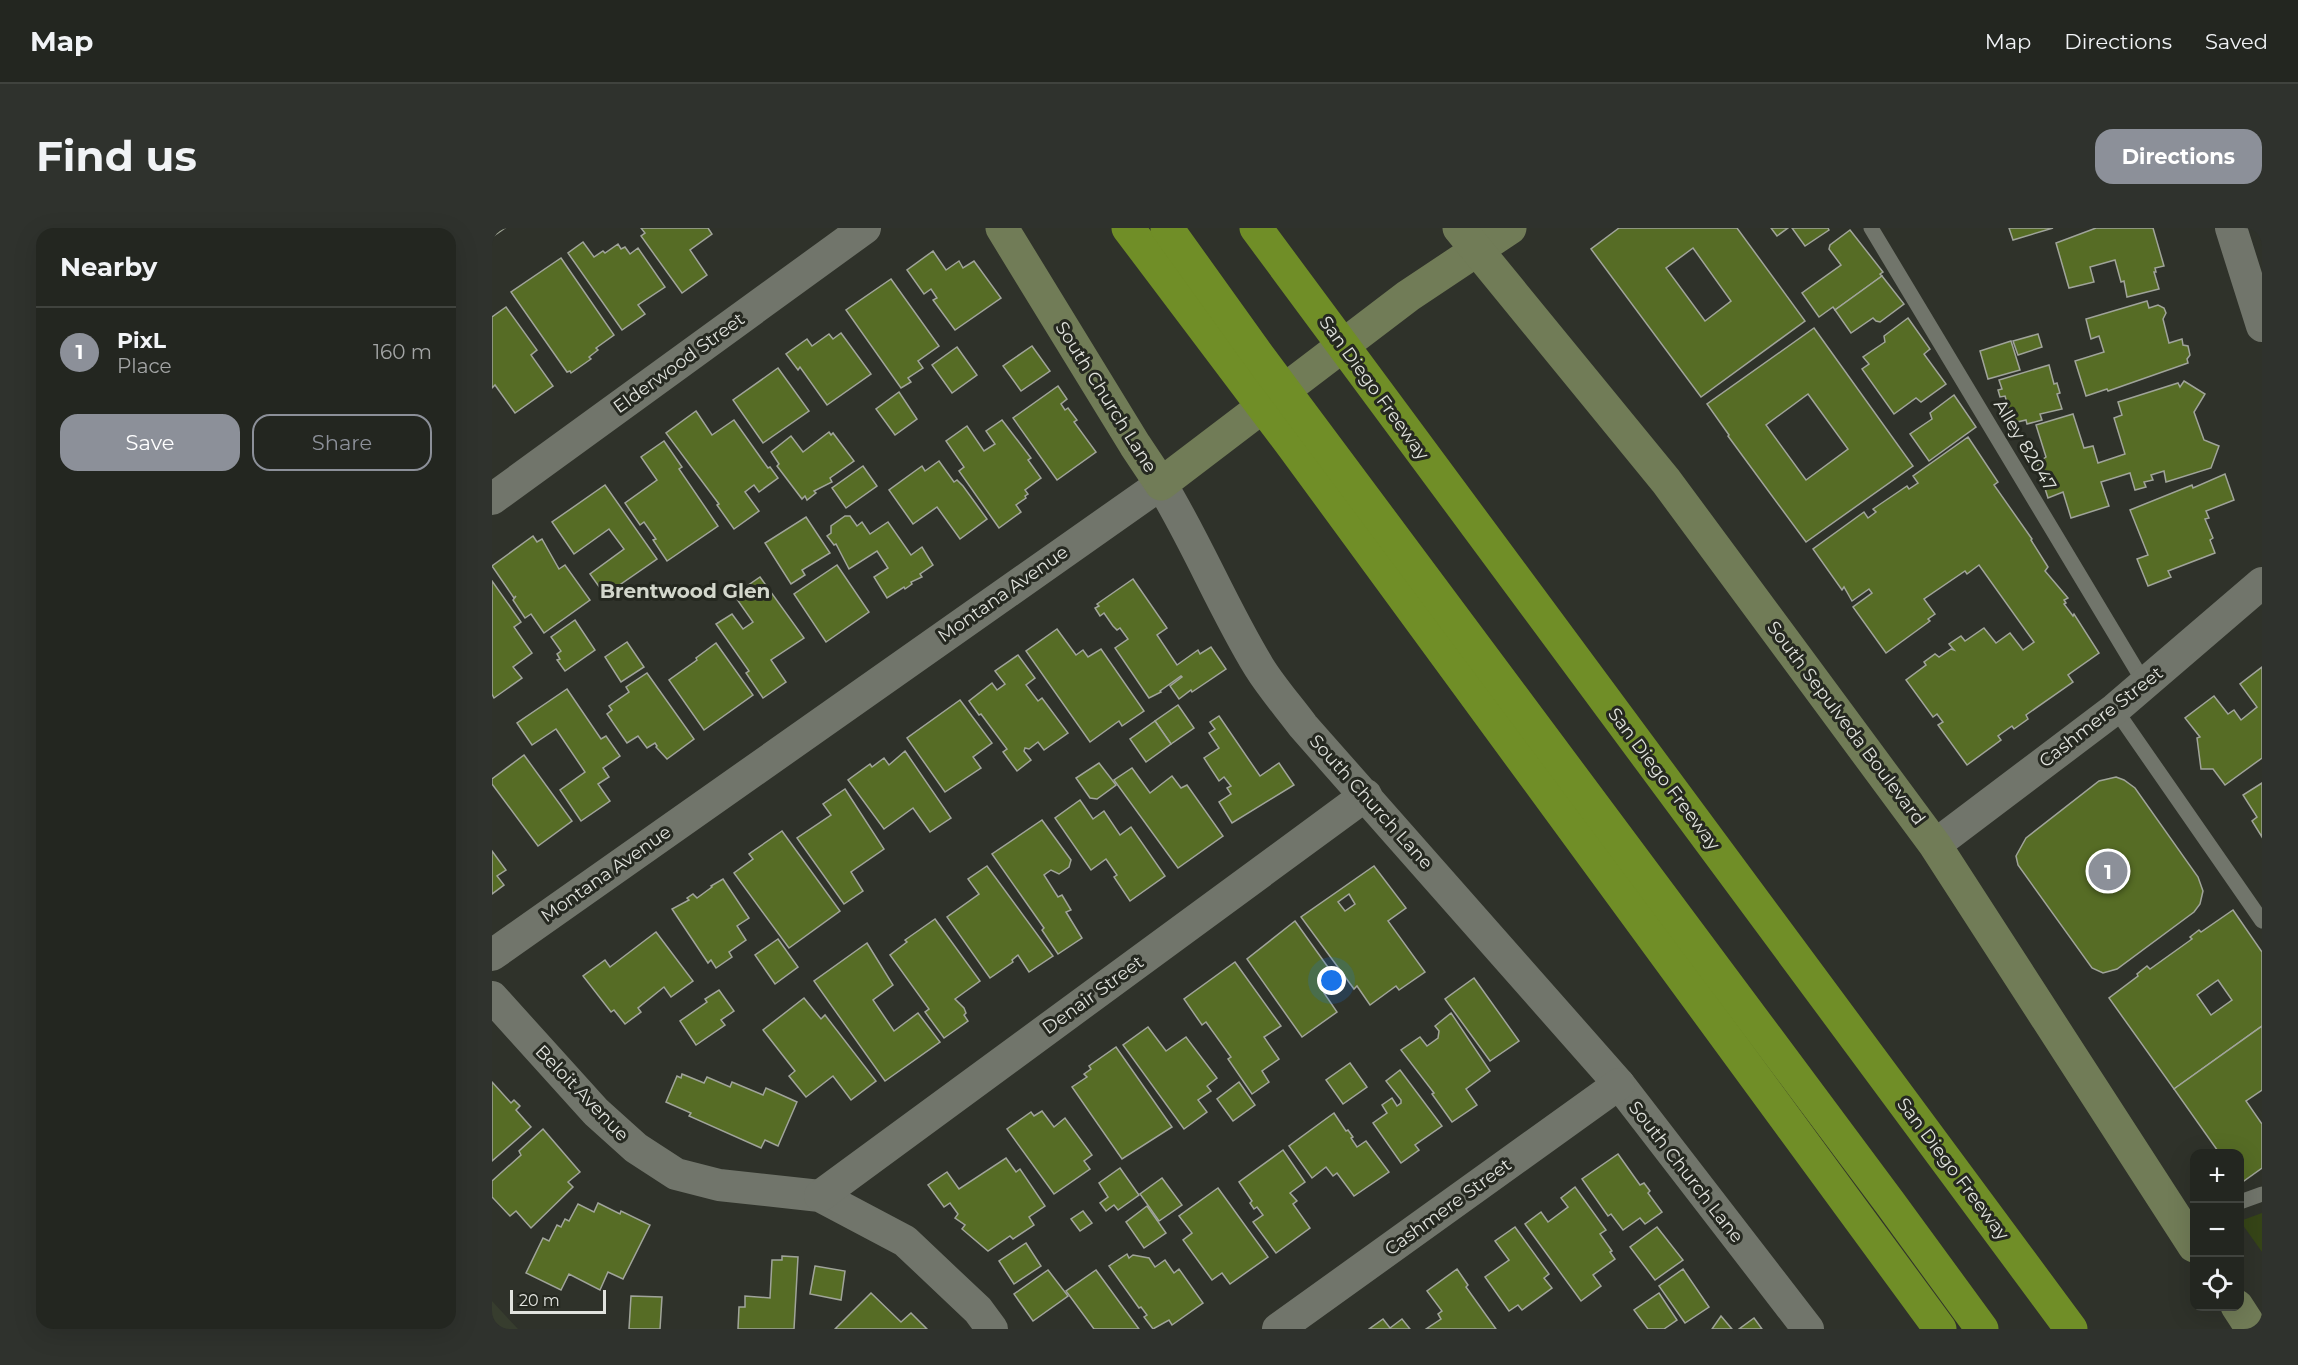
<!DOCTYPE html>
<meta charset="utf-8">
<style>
:root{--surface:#232620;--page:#2f322d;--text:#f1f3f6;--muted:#a3a5a5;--line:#40433e;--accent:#8c9099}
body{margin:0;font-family:Montserrat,sans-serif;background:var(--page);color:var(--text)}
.controls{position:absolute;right:18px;bottom:18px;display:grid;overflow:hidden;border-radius:12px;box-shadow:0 6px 24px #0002}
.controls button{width:54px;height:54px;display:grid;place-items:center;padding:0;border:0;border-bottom:2px solid var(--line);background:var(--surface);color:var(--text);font:30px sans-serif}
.scale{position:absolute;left:18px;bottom:15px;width:96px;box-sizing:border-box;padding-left:6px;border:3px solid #e1e3de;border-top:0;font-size:16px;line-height:21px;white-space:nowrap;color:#e1e3de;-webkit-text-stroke:4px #252820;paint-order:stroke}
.you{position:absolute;left:840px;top:753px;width:21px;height:21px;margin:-15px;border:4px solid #fff;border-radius:50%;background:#1a73e8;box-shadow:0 0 0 9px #1a73e833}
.badge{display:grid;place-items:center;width:39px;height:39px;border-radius:50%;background:var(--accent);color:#fff;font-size:20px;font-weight:700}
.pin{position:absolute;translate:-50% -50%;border:3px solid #fff;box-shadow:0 2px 6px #0006}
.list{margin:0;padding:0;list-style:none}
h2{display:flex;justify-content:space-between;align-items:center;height:78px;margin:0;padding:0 24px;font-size:26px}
h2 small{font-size:20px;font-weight:400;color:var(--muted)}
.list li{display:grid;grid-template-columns:39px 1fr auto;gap:18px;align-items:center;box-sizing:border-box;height:90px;padding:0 24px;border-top:2px solid var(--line)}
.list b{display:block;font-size:22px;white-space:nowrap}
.list p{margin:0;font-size:20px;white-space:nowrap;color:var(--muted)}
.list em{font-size:20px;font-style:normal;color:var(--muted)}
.actions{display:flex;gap:12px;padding:18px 24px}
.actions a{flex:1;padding:14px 0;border:2px solid var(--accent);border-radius:18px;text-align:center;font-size:21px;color:var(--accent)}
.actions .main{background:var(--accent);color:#fff}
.icon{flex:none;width:33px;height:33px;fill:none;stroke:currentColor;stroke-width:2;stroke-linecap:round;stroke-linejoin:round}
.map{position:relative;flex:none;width:1770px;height:1101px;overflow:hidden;border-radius:18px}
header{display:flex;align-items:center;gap:36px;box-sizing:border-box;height:84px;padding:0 30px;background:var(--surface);border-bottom:2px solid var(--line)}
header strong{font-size:28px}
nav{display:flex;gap:33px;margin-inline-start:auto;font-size:21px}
.intro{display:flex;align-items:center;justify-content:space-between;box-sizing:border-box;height:144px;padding:0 36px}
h1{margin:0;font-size:42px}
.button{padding:15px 27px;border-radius:18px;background:var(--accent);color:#fff;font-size:21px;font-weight:700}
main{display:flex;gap:36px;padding:0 36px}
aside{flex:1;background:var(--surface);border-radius:18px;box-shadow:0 6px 24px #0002}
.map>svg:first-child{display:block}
</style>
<header>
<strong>Map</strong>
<nav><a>Map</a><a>Directions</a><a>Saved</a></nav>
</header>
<div class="intro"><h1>Find us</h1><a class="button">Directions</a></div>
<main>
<aside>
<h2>Nearby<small></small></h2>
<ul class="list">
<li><span class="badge">1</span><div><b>PixL</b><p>Place</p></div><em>160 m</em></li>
</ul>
<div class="actions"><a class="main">Save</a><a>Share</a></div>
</aside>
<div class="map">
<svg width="1770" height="1101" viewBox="0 0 1770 1101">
<rect width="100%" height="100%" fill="#2f322a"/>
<path fill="#373d2e" d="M0,1073L26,1101H0Z"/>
<path fill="#364517" d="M1770,985V1024L1748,993Z"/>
<g fill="#566c25" stroke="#a0a49a" stroke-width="1.5" fill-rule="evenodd">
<path d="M0,0H13L0,9Z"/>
<path d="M149,0H216L220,6L198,22L215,47L190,65L149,8L153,5Z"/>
<path d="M1127,0H1245L1313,93L1209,169L1099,21ZM1201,20L1239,73L1213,93L1174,40Z"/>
<path d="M1279,0H1296L1285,8Z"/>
<path d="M1300,0H1336L1337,2L1313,18Z"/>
<path d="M1517,0H1561L1521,12Z"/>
<path d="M1604,0H1661L1672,38L1663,40L1664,44H1662L1667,61L1635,69L1632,53L1629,54L1623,32L1598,39L1602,54L1577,60L1564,15Z"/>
<path d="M1358,2L1391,44L1388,46L1390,48L1343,82L1341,79L1327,89L1310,65L1349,37L1337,21L1338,17Z"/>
<path d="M91,14L102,29L111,23L113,25L126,16L129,21L133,19L138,26L146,20L173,59L146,77L153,86L130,102L76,25Z"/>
<path d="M441,23L454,42L467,33L471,40L482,33L509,70L463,102L441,72L445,70L439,61L432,66L415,42Z"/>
<path d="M69,30L122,107L104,120L106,122L97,129L99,131L79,145L78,143L75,144L19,64Z"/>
<path d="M1390,48L1412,76L1388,94L1384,93L1381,90L1359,105L1343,82Z"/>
<path d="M399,51L447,118L426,133L431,140L416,150L419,154L409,160L354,82Z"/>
<path d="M1655,73L1657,80L1666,77L1672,80L1674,85L1671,91L1677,115L1690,111L1691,117L1696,118L1698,127L1695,131L1696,135L1616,163L1615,161L1594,168L1583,133L1612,124L1607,108L1599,111L1594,91Z"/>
<path d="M14,79L45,122L39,127L61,158L23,185L3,157L0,160V89Z"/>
<path d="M1416,90L1438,121L1432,126L1454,156L1429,174L1424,170L1402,186L1370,141L1377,136L1371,129L1393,114L1392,108Z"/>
<path d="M1322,100L1421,238L1314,314L1236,208L1237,207L1215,176ZM1316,166L1356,221L1314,252L1274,197Z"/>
<path d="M349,105L379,146L335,177L308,139L306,142L294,126L315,111L320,118L337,106L341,111Z"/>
<path d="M1546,106L1550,119L1526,127L1521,113Z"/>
<path d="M1519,113L1528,142L1496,151L1488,123Z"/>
<path d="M540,118L558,143L529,163L511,138Z"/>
<path d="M465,119L485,147L460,165L440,137Z"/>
<path d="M1557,137L1562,156L1565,155L1568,165L1565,166L1570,181L1548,186L1550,192L1535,196L1534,192L1521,195L1513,168L1508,169L1506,162L1510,161L1507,152Z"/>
<path d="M286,140L317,183L271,215L241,172Z"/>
<path d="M1692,153L1713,166L1702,184L1712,212L1727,218L1719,240L1674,254L1672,243L1659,247L1661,252L1652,254L1654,259L1643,262L1638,245L1609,254L1617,278L1579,290L1571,264L1556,270L1545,235L1554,229L1544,197L1581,186L1592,220L1601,218L1606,235L1633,226L1622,190L1630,187L1626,174L1686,155L1688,159Z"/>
<path d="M566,158L575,171L569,176L573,182L576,180L585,192L582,194L604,224L565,252L521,190Z"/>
<path d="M407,164L425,191L403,207L384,181Z"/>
<path d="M1462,167L1484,199L1437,233L1418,206L1440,191L1438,185Z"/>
<path d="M204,183L220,207L242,192L276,240L278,239L286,250L267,264L262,257L253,264L267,283L242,301L225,277L227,276L174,205Z"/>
<path d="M510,192L539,230L536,232L549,250L533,262L536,266L533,268L534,270L524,277L529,284L507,300L467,243L472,239L454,213L475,198L492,223L503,216L494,203Z"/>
<path d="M337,204L339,207L341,205L362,233L338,250L340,254L322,263L324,265L315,272L313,268L310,271L285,238L287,236L279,224L299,208L311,224Z"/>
<path d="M1476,209L1506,254L1502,257L1540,311L1539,312L1556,339L1553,343L1576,370L1572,372L1574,375L1572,376L1581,388L1582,386L1607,425L1576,447L1581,454L1534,487L1536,491L1522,501L1520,498L1506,508L1509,512L1475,537L1446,497L1451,494L1445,486L1441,489L1414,452L1434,437L1432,434L1443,426L1447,429L1459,421L1462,422L1457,416L1469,408L1473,413L1492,400L1504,415L1518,405L1531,422L1542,414L1487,337L1475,346L1473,343L1432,371L1443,386L1436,391L1438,393L1394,425L1361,379L1380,365L1377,361L1360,373L1352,359L1350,362L1321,321L1372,284L1376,290L1384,284L1381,281L1415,258L1417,261L1426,255L1421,248Z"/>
<path d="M172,213L190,239L187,241L226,298L175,333L161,312L164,311L152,294L148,297L133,275L165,252L149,229Z"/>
<path d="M447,233L462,254L465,252L471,258L495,291L468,311L445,279L421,296L397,262L430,238L433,243Z"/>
<path d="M371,238L385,258L354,280L340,260Z"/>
<path d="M1733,246L1742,272L1714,283L1717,290L1713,291L1721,310L1718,312L1723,325L1676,343L1679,349L1656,358L1645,331L1656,327L1638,282L1700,257L1701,260Z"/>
<path d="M113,257L165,331L113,367L98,346L132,321L117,301L82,326L60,294Z"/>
<path d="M353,288H358L365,298L370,294L378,306L396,294L419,327L430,319L441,337L428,346L430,349L419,354L420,356L413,361L412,359L395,370L382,349L396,340L385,323L357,341L344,316L342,317L335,308L339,305V298Z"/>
<path d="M314,289L338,325L310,342L313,347L299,356L273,315Z"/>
<path d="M41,308L45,314L50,311L67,341L73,337L98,372L52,405L39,386L33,390L21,372L24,368L22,370L0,338Z"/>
<path d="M345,337L377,384L334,414L302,366Z"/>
<path d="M268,349L312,410L279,432L294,454L271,470L254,445L257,443L224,396L240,386L251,401L261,394L242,367Z"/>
<path d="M641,351L675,400L665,407L685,437L706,422L708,426L719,419L734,441L700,464L699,462L687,471L678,458L690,449L689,448L668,463L669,464L657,470L623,420L636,411L628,400L625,402L621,398L612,385L608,388L603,380L607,378L605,376Z"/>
<path d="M0,353L29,394L22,399L40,425L21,439L30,450L2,470L0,466Z"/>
<path d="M83,392L103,422L73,443L65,432L68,431L65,426L69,423L59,409Z"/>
<path d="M565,401L584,427L591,422L596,429L609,421L652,483L630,498L627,493L598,514L534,423Z"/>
<path d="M135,414L152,439L129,454L113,429Z"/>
<path d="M224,415L261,467L212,502L177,452L205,432L204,430Z"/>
<path d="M526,427L543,450L534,457L546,473L550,470L576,505L552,522L546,514L537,521L533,520L532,523L539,532L525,543L511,524L515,521L489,486L487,487L477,473L500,455L505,462L513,456L503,443Z"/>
<path d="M1770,439V530L1733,557L1721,541H1709L1705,510L1708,509L1693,490L1722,468L1736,486L1742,482L1749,492L1765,479L1748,456Z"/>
<path d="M155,445L202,511L175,531L164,519L165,518L163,515L155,520L146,508L135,515L115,486L120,482L117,478L137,464L134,459Z"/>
<path d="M75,461L109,511L114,508L128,528L111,540L117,549L106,556L118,573L89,593L68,562L93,544L64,501L40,517L25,495Z"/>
<path d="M468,472L500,515L481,529L489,540L453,564L415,510Z"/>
<path d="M686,477L702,500L679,516L663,493Z"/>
<path d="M727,488L768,548L787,535L802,557L740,595L727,574L739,566L735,560L739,558L732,549L727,553L712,530L727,520L717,505L723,501L718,494Z"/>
<path d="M663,493L679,516L654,534L638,511Z"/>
<path d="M413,523L459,590L438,604L421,580L392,601L356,552L378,536L380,539L392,530L397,537Z"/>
<path d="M32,527L80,593L46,618L0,556V551Z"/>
<path d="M607,535L624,557L605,571L598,570L584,550Z"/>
<path d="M640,540L658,565L680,548L689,560L695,557L731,608L686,640L622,552Z"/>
<path d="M1624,549L1632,552L1643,560L1706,649L1711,663L1708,676L1702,684L1625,741L1611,745L1600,740L1526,637L1524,628L1534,610L1607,553Z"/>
<path d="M1770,555V609L1760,593L1765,589L1751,567Z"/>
<path d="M353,561L392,621L359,644L371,663L352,676L305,610L339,587L331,576Z"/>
<path d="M588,572L601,591L612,583L628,607L639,599L673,648L638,673L622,649L625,647L614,631L599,642L563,590Z"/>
<path d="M550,592L579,632L577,639L567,646L559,642L552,647L566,669L570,667L579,682L574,684L590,710L566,726L550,702L552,700L500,626Z"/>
<path d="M290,603L348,683L297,720L242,645L261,631L257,626Z"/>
<path d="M0,623L14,642L5,648L12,657L0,666Z"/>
<path d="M495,638L561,728L537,744L526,727L520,732L521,734L498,750L455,689L487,666L476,651Z"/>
<path d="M882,638L914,680L896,693L933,744L907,762L904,758L878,777L865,758L862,761L809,689ZM857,666L863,676L853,683L846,674Z"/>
<path d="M231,651L257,690L245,698L254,712L237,724L240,729L224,740L219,732L216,735L180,681L197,672L195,670L201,666L205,670L220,659L219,658Z"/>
<path d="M1741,682L1770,724V798L1682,861L1617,770L1646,748L1645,746L1655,738L1658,741L1700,711L1698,709L1707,702L1709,704ZM1726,752L1740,772L1719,787L1705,767Z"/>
<path d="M443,691L488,753L463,771L472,780L474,785L472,787L476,793L452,810L433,784L437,781L398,727L415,714L413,712Z"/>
<path d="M803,693L838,742L836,753L840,758L832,765L845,784L810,809L755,731Z"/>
<path d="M164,704L201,753L179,769L172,759L146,780L149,784L133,796L122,782L119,784L91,748L113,732L118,739Z"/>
<path d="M286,711L306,739L283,756L263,727Z"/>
<path d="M375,715L401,757L381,772L402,803L426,785L448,814L393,853L322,753Z"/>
<path d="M743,734L789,798L772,809L787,831L770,843L777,854L760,866L736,831L739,829L714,794L710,797L692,771Z"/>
<path d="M982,750L1027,813L998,833L953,771Z"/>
<path d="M227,762L242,783L229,792L233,797L204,817L188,793L215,774L213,771Z"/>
<path d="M312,770L329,791L333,787L384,853L359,872L341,848L314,869L297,848L303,843L271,802Z"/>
<path d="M959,785L998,843L974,861L985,877L960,894L940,866L942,865L909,822L928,809L935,818L946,810L947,803L943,798Z"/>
<path d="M1770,798V862L1754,873L1770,896V940L1749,955L1748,926H1728L1682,861Z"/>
<path d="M656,799L674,823L694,809L725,850L715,858L719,863L706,872L715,884L692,901L631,817Z"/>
<path d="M624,819L680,899L630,931L580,859L595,849L592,846L599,841L597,838Z"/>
<path d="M858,835L875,859L851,876L834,852Z"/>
<path d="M908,842L950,898L923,917L927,922L909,935L881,895L895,885L890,877L900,870L905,878L909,875V872L894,853Z"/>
<path d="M190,846L212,855L215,849L238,859L240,854L271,867L274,860L305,874L286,918L273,912L269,920L197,888L199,885L174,874L185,848L189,850Z"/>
<path d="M0,854L19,875L22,872L28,878L24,882L39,899L0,933Z"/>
<path d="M747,854L763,877L741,893L725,871Z"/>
<path d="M550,883L562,899L573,890L600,927L592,933L598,941L562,966L515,901L539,884L542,888Z"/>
<path d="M842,885L854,903L856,902L861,909L859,910L865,919L874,913L897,944L862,968L845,945L841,948L834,939L820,950L797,918Z"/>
<path d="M51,901L88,944L76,954L81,959L39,1000L24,983L18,988L0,969V953L29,927L27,923Z"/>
<path d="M791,922L813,954L798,965L805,973L801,976L818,1000L784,1025L761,994L771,987L765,979L762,981L758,975L760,973L747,954Z"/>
<path d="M1126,926L1148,957L1152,955L1158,963L1156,965L1170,984L1153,996L1148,990L1131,1002L1119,986L1116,988L1090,951Z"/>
<path d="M514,930L524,944L528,941L553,978L537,989L542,997L521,1011L518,1008L496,1023L470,1001L473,997L463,990L466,986L458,975L452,979L436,957L455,944L467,961Z"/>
<path d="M628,940L647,967L626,982L622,977L614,983L608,975L616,969L607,955Z"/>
<path d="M670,950L690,977L667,993L648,966Z"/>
<path d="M1083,959L1114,1002L1108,1006L1120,1023L1118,1024L1123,1031L1101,1047L1109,1058L1089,1073L1033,996L1049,984L1056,994L1076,979L1069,970Z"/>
<path d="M726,960L776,1029L738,1056L730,1045L720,1052L691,1012L700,1005L687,988Z"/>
<path d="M106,975L128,986L129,983L158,997L131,1051L116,1044L108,1062L77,1046L69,1062L34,1045L51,1010L57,1013L65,997L69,999L73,991L77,993L86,976L102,984Z"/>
<path d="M655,978L674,1005L652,1020L634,994Z"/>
<path d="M591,983L600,995L588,1003L579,991Z"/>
<path d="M1023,999L1057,1046L1052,1050L1060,1060L1030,1082L1026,1077L1017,1083L993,1049L1017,1032L1003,1013Z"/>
<path d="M1165,999L1191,1032L1163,1052L1138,1019Z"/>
<path d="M534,1015L549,1038L522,1056L507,1033Z"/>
<path d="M635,1026L637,1030L641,1027L657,1030L663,1039L673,1032L682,1045L687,1041L711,1075L680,1097L677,1092L661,1101L652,1089L655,1087L649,1079L647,1080L617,1038Z"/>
<path d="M290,1028L306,1029L302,1101H246L247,1079H253V1068L278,1070L280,1032H290Z"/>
<path d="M323,1038L353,1043L349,1072L318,1066Z"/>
<path d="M965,1041L976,1057L974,1059L1004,1101H934L949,1091L946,1086L950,1083L935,1063Z"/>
<path d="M1191,1041L1217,1079L1193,1095L1167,1058Z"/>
<path d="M556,1042L576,1068L541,1093L522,1066Z"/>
<path d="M604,1042L647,1101H602L574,1063Z"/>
<path d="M379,1065L409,1094L419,1085L435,1101H343Z"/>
<path d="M1167,1065L1185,1092L1172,1101H1156L1142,1082Z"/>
<path d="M139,1068L170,1069L168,1101H137Z"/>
<path d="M1229,1088L1240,1101H1220Z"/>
<path d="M1262,1090L1270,1101H1247Z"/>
<path d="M891,1091L898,1100L910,1091L918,1101H877Z"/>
</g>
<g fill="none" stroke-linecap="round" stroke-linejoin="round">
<g stroke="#71756b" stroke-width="15">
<path d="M1379,0L1653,456"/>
<path d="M1623,481L1770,693"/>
<path d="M1748,974L1770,966"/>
</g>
<g stroke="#71756b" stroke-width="32">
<path d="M1739,0L1770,98"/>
<path d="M0,271L373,0"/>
<path d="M1443,617L1623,481L1770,355"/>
<path d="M0,727L669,256C705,315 731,380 767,439C780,460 797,479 811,498L1127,856L1316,1101"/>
<path d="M0,769L104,884L144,920L184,946L227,957L328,968L413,1013L486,1082L500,1101"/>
<path d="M328,968L874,567"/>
<path d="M786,1101L1127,856"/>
</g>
<g stroke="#717c57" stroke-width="33">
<path d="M510,0L643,217L669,256L916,68L1018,0"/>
<path d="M967,0L1174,253L1443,617L1702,1018"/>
<path d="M1745,1078L1760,1101"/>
</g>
<g stroke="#708e27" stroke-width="33">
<path d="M636,0L802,220L1448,1101"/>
<path d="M675,0L766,127L1398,975L1490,1101"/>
<path d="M764,0L1579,1101"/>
</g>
</g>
<g text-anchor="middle" stroke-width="6" stroke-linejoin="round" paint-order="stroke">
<g font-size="18" fill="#e1e3de" stroke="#252820">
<text transform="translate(187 135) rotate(-36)" y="6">Elderwood Street</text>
<text transform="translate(882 160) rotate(54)" y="6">San Diego Freeway</text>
<text transform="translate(614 169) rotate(58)" y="6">South Church Lane</text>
<text transform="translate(1533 217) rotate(59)" y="6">Alley 82047</text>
<text transform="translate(511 366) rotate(-35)" y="6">Montana Avenue</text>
<text transform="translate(1609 489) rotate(-38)" y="6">Cashmere Street</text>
<text transform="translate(1354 495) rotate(53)" y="6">South Sepulveda Boulevard</text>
<text transform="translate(1172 551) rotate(53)" y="6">San Diego Freeway</text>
<text transform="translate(879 574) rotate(48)" y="6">South Church Lane</text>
<text transform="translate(114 646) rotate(-35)" y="6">Montana Avenue</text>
<text transform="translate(601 767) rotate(-36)" y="6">Denair Street</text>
<text transform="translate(90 865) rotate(46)" y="6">Beloit Avenue</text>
<text transform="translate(1461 941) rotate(53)" y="6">San Diego Freeway</text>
<text transform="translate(1194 944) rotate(52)" y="6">South Church Lane</text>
<text transform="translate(956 979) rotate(-36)" y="6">Cashmere Street</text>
</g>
<g font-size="20" font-weight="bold" fill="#d3d7cc" stroke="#252820">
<text x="193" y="370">Brentwood Glen</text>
</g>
</g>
</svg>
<div class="controls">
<button>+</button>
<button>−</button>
<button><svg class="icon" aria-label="locate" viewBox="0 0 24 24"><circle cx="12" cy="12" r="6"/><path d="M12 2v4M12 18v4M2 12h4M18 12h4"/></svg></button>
</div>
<div class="scale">20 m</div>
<div class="you"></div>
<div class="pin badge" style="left:1616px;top:643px">1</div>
</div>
</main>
